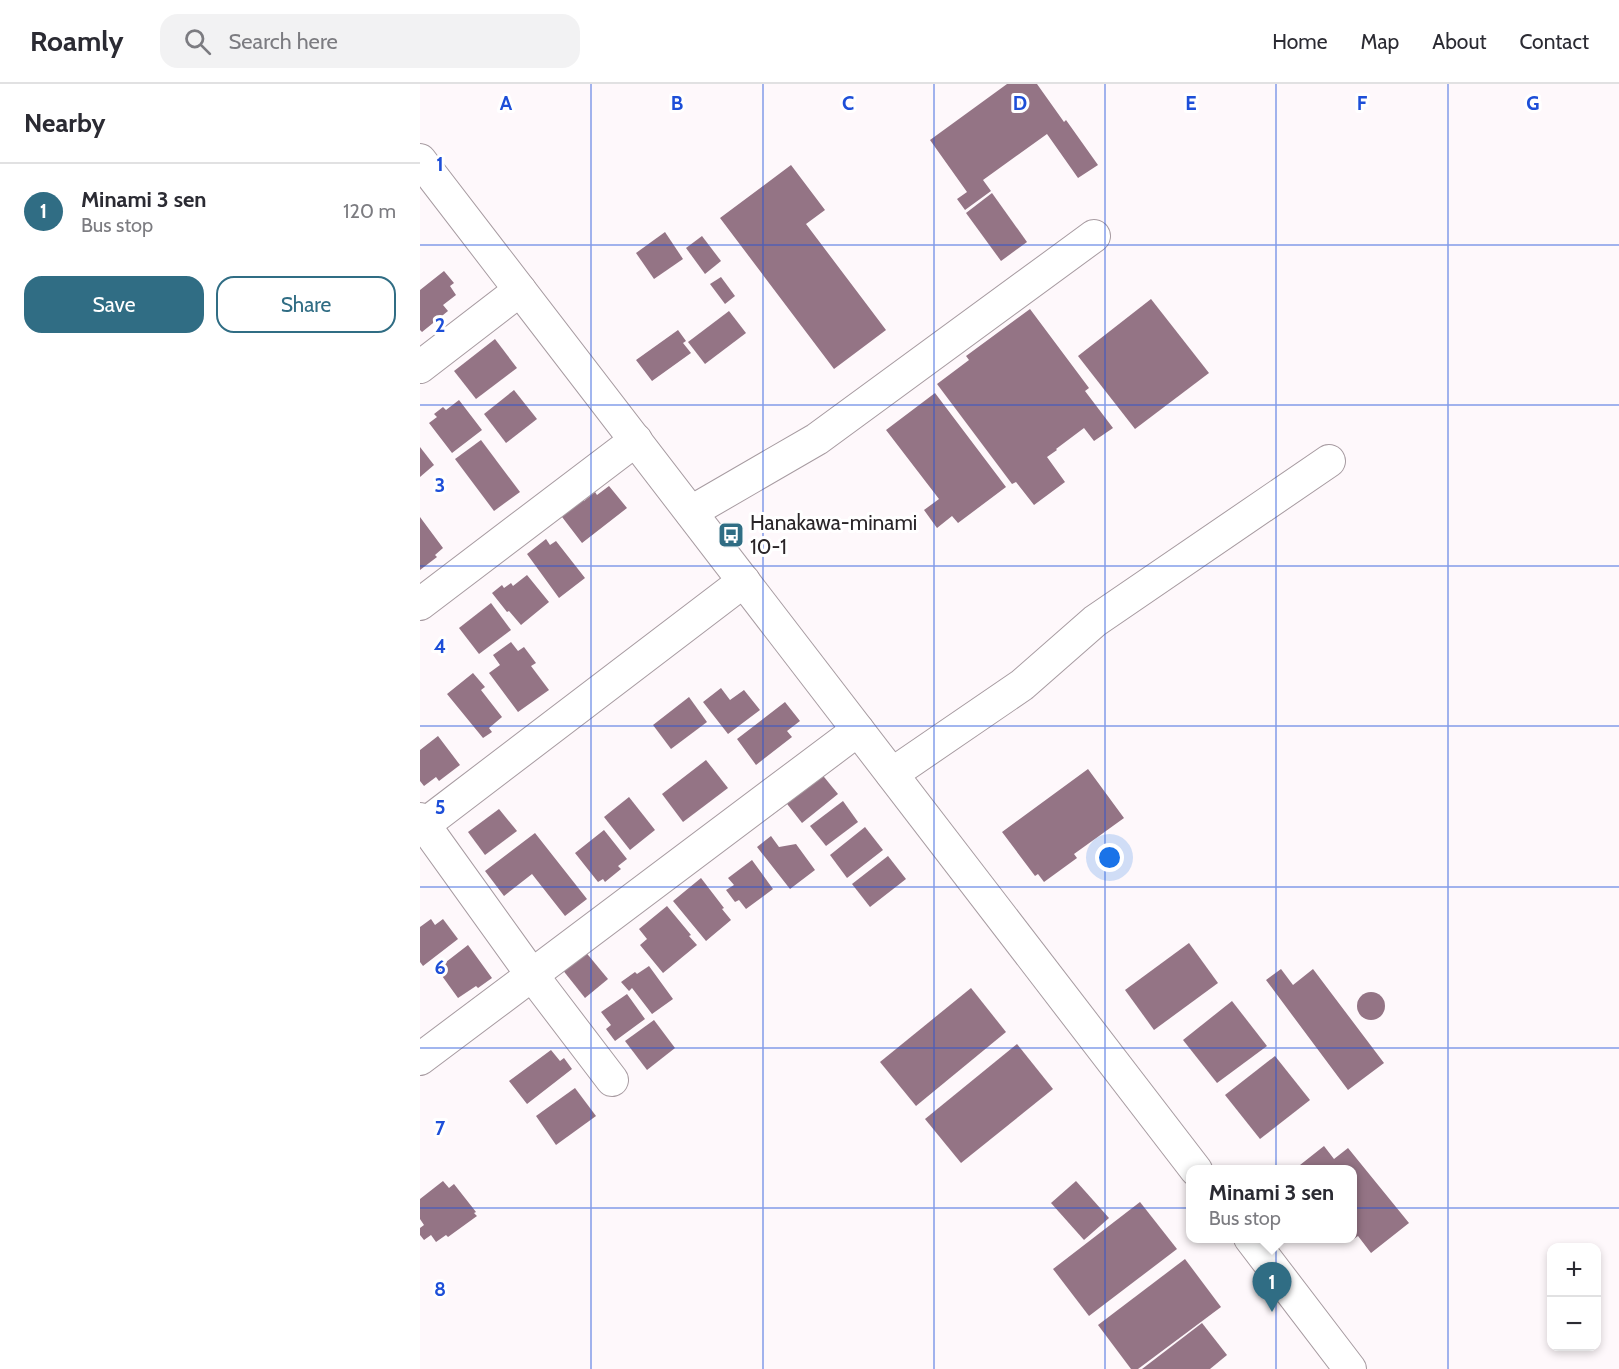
<!DOCTYPE html>
<meta charset="utf-8">
<style>
:root{--surface:#fff;--page:#f2f2f3;--text:#2b2b33;--muted:#7c7c81;--line:#e1e1e2;--accent:#306d84}
body{margin:0;font-family:Cabin,sans-serif;background:var(--page);color:var(--text)}
.controls{position:absolute;right:18px;bottom:18px;display:grid;overflow:hidden;border-radius:12px;box-shadow:0 3px 9px #0003}
.controls button{width:54px;height:54px;display:grid;place-items:center;padding:0;border:0;border-bottom:2px solid var(--line);background:var(--surface);color:var(--text);font:30px sans-serif}
.you{position:absolute;left:690px;top:774px;width:21px;height:21px;margin:-15px;border:4px solid #fff;border-radius:50%;background:#1a73e8;box-shadow:0 0 0 9px #1a73e833}
.badge{display:grid;place-items:center;width:39px;height:39px;border-radius:50%;background:var(--accent);color:#fff;font-size:20px;font-weight:700}
.pin{position:absolute;translate:-50% -50px;filter:drop-shadow(0 2px 3px #0008)}
.pin::after{content:'';position:absolute;top:32px;width:21px;height:18px;background:inherit;clip-path:polygon(0 0,100% 0,50% 100%)}
.popup{position:absolute;left:766px;top:1081px;width:171px;height:78px;box-sizing:border-box;display:grid;place-content:center;border-radius:12px;background:var(--surface);filter:drop-shadow(0 2px 4px #0005);font-size:20px;white-space:nowrap;color:var(--muted)}
.popup b{font-size:22px;color:var(--text)}
.popup::after{content:'';position:absolute;left:50%;top:100%;margin-left:-12px;border:12px solid transparent;border-top-color:var(--surface)}
.list{margin:0;padding:0;list-style:none}
h2{display:flex;justify-content:space-between;align-items:center;height:78px;margin:0;padding:0 24px;font-size:26px}
h2 small{font-size:20px;font-weight:400;color:var(--muted)}
.list li{display:grid;grid-template-columns:39px 1fr auto;gap:18px;align-items:center;box-sizing:border-box;height:96px;padding:0 24px;border-top:2px solid var(--line)}
.list b{display:block;font-size:22px;white-space:nowrap}
.list p{margin:0;font-size:20px;white-space:nowrap;color:var(--muted)}
.list em{font-size:20px;font-style:normal;color:var(--muted)}
.actions{display:flex;gap:12px;padding:18px 24px}
.actions a{flex:1;padding:14px 0;border:2px solid var(--accent);border-radius:18px;text-align:center;font-size:21px;color:var(--accent)}
.actions .main{background:var(--accent);color:#fff}
.icon{flex:none;width:33px;height:33px;fill:none;stroke:currentColor;stroke-width:2;stroke-linecap:round;stroke-linejoin:round}
.map{position:relative;flex:none;width:1199px;height:1285px;overflow:hidden}
header{display:flex;align-items:center;gap:36px;box-sizing:border-box;height:84px;padding:0 30px;background:var(--surface);border-bottom:2px solid var(--line)}
header strong{font-size:28px}
nav{display:flex;gap:33px;margin-inline-start:auto;font-size:21px}
.search{width:420px;height:54px;background:var(--page);display:flex;align-items:center;gap:15px;box-sizing:border-box;padding:0 21px;border-radius:18px;color:var(--muted);font-size:22px}
main{display:flex}
aside{flex:1;background:var(--surface)}
.map>svg:first-child{display:block}
</style>
<header>
<strong>Roamly</strong>
<div class="search"><svg class="icon" aria-label="search" viewBox="0 0 24 24"><circle cx="10" cy="10" r="6"/><path d="M15 15l6 6"/></svg>Search here</div>
<nav><a>Home</a><a>Map</a><a>About</a><a>Contact</a></nav>
</header>
<main>
<aside>
<h2>Nearby<small></small></h2>
<ul class="list">
<li><span class="badge">1</span><div><b>Minami 3 sen</b><p>Bus stop</p></div><em>120 m</em></li>
</ul>
<div class="actions"><a class="main">Save</a><a>Share</a></div>
</aside>
<div class="map">
<svg width="1199" height="1285" viewBox="0 0 1199 1285">
<rect width="100%" height="100%" fill="#fef8fb"/>
<g fill="#947485">
<path d="M587,0H617L644,38L646,36L678,81L658,94L627,50L563,96L571,107L545,126L537,115L547,108L510,56Z"/>
<path d="M371,81L405,126L386,140L466,246L414,285L300,134Z"/>
<path d="M572,109L607,158L581,177L546,129Z"/>
<path d="M245,148L263,175L234,195L216,169Z"/>
<path d="M282,152L301,177L285,190L266,164Z"/>
<path d="M24,187L34,199L30,202L36,211L23,221L28,227L2,248L0,246V206Z"/>
<path d="M301,193L315,212L305,220L290,200Z"/>
<path d="M731,215L789,289L715,345L658,272Z"/>
<path d="M610,225L669,304L665,307L693,344L674,357L664,344L636,365L637,366L627,373L645,398L614,421L596,398L592,400L517,300L549,276L546,272Z"/>
<path d="M309,227L326,249L285,280L268,258Z"/>
<path d="M258,246L266,257L263,259L271,269L232,297L216,276Z"/>
<path d="M75,255L97,284L56,315L34,287Z"/>
<path d="M94,306L117,335L86,359L64,330Z"/>
<path d="M515,309L586,403L538,439L532,432L517,444L504,426L519,415L466,346Z"/>
<path d="M39,316L62,346L32,369L9,339L17,333L14,330L23,323L26,326Z"/>
<path d="M61,356L100,408L74,427L35,375Z"/>
<path d="M0,363L14,381L0,393Z"/>
<path d="M189,402L207,424L162,459L139,429L156,407L164,417L175,408L177,411Z"/>
<path d="M0,433L23,464L15,471L17,473L0,486Z"/>
<path d="M126,455L130,461L136,457L165,494L139,514L107,470Z"/>
<path d="M107,491L129,518L101,541L89,527L87,528L72,509L82,501L84,504L91,499L93,502Z"/>
<path d="M71,519L91,546L59,570L39,544Z"/>
<path d="M91,558L98,567L104,563L116,579L111,582L129,606L98,628L69,589L80,581L73,571Z"/>
<path d="M53,589L65,603L61,606L82,633L69,644L72,648L63,654L27,610Z"/>
<path d="M301,604L310,616L324,606L340,626L308,650L283,618Z"/>
<path d="M269,613L287,638L251,665L233,641Z"/>
<path d="M365,618L380,637L367,647L372,653L336,681L317,655Z"/>
<path d="M18,652L40,681L19,697L16,693L4,702L0,697V666Z"/>
<path d="M286,676L308,704L263,738L242,710Z"/>
<path d="M668,685L704,734L654,770L657,774L624,798L618,790L615,792L582,748Z"/>
<path d="M400,688L418,710L382,739L364,716Z"/>
<path d="M209,713L235,746L210,766L184,733Z"/>
<path d="M423,717L438,738L406,762L390,742Z"/>
<path d="M79,725L97,747L65,771L48,748Z"/>
<path d="M445,743L463,766L427,794L410,771Z"/>
<path d="M184,746L207,775L198,782L201,785L185,798L183,795L178,798L155,769Z"/>
<path d="M115,749L167,815L145,832L112,790L84,812L65,787Z"/>
<path d="M351,752L359,763L376,760L395,786L370,805L337,763Z"/>
<path d="M468,772L486,795L450,823L432,800Z"/>
<path d="M332,776L353,805L326,825L319,816L315,818L306,806L314,801L308,794Z"/>
<path d="M281,794L304,824L302,825L311,836L286,857L253,817Z"/>
<path d="M247,822L271,851L269,852L277,861L243,889L220,861L227,855L219,845Z"/>
<path d="M11,835L15,841L23,835L38,855L3,882L0,878V843Z"/>
<path d="M769,859L798,899L734,946L705,906Z"/>
<path d="M48,861L72,894L58,904L56,902L38,914L17,885Z"/>
<path d="M164,866L188,895L165,914L138,880Z"/>
<path d="M229,882L253,915L232,930L212,904L209,907L201,898L215,888L217,890Z"/>
<path d="M861,885L873,901L893,885L964,979L928,1006L846,896Z"/>
<path d="M551,904L586,948L496,1022L460,978Z"/>
<circle cx="951" cy="922" r="14"/>
<path d="M207,910L225,935L195,957L186,945L191,941L181,928Z"/>
<path d="M812,917L847,962L797,999L763,956Z"/>
<path d="M234,936L255,964L227,986L205,957Z"/>
<path d="M597,960L633,1005L541,1079L505,1035Z"/>
<path d="M131,966L140,977L144,974L152,985L107,1020L89,997Z"/>
<path d="M855,972L890,1016L840,1055L805,1011Z"/>
<path d="M155,1004L176,1032L136,1061L116,1032Z"/>
<path d="M904,1062L914,1075L928,1064L989,1139L951,1169L938,1152L931,1157L929,1154H933V1086H883L880,1081Z"/>
<path d="M23,1097L29,1104L34,1100L56,1128L54,1129L57,1132L28,1153L26,1151L16,1158L11,1151L4,1156L0,1151V1144L4,1141L0,1135V1115Z"/>
<path d="M656,1097L689,1134L664,1156L631,1119Z"/>
<path d="M720,1118L757,1165L669,1232L633,1185Z"/>
<path d="M765,1175L801,1223L718,1285H711L678,1241Z"/>
<path d="M782,1239L807,1271L790,1285H722Z"/>
</g>
<g fill="none" stroke-linecap="round" stroke-linejoin="round">
<g stroke="#a79ba1" stroke-width="34">
<g id="minor">
<path d="M0,76L776,1086"/>
<path d="M0,283L100,206"/>
<path d="M271,428L397,355L674,152"/>
<path d="M0,520L216,356"/>
<path d="M472,690L602,601L675,537L909,377"/>
<path d="M0,735L112,891L192,996"/>
<path d="M0,744L324,497"/>
<path d="M0,975L438,646"/>
<path d="M830,1154L930,1285"/>
</g>
</g>
<use href="#minor" stroke="#fff" stroke-width="32"/>
</g>
<path fill="none" stroke="#1d4ed8" stroke-width="1.5" stroke-opacity="0.55" d="M171,0V1285M343,0V1285M514,0V1285M685,0V1285M856,0V1285M1028,0V1285M0,161H1199M0,321H1199M0,482H1199M0,642H1199M0,803H1199M0,964H1199M0,1124H1199"/>
<defs>
<g id="bus-square" transform="scale(1.35)"><rect x="-9" y="-9" width="18" height="18" rx="4" fill="#306d84" stroke="#fff"/><path d="M-5-6H5V4H4V6H2V4H-2V6H-4V4H-5ZM-3.5-4V0h7V-4ZM-3.5 1.2v1.5H-2V1.2ZM2 1.2v1.5H3.5V1.2Z" fill="#fff"/></g>
</defs>
<g fill-rule="evenodd">
<use href="#bus-square" x="311" y="451"/>
</g>
<g text-anchor="middle" stroke-width="6" stroke-linejoin="round" paint-order="stroke">
<g font-size="21" fill="#2a2528" stroke="#fff" text-anchor="start">
<text x="330" y="446">Hanakawa-minami<tspan x="330" dy="24">10-1</tspan></text>
</g>
</g>
<g font-size="20" text-anchor="middle" font-weight="bold" fill="#1d4ed8" stroke="#fff" stroke-width="6" stroke-linejoin="round" paint-order="stroke">
<text x="86" y="26">A</text>
<text x="257" y="26">B</text>
<text x="428" y="26">C</text>
<text x="600" y="26">D</text>
<text x="771" y="26">E</text>
<text x="942" y="26">F</text>
<text x="1113" y="26">G</text>
<text x="20" y="87">1</text>
<text x="20" y="248">2</text>
<text x="20" y="408">3</text>
<text x="20" y="569">4</text>
<text x="20" y="730">5</text>
<text x="20" y="890">6</text>
<text x="20" y="1051">7</text>
<text x="20" y="1212">8</text>
</g>
</svg>
<div class="controls">
<button>+</button>
<button>−</button>
</div>
<div class="you"></div>
<div class="pin badge" style="left:852px;top:1228px">1</div>
<div class="popup"><b>Minami 3 sen</b>Bus stop</div>
</div>
</main>
